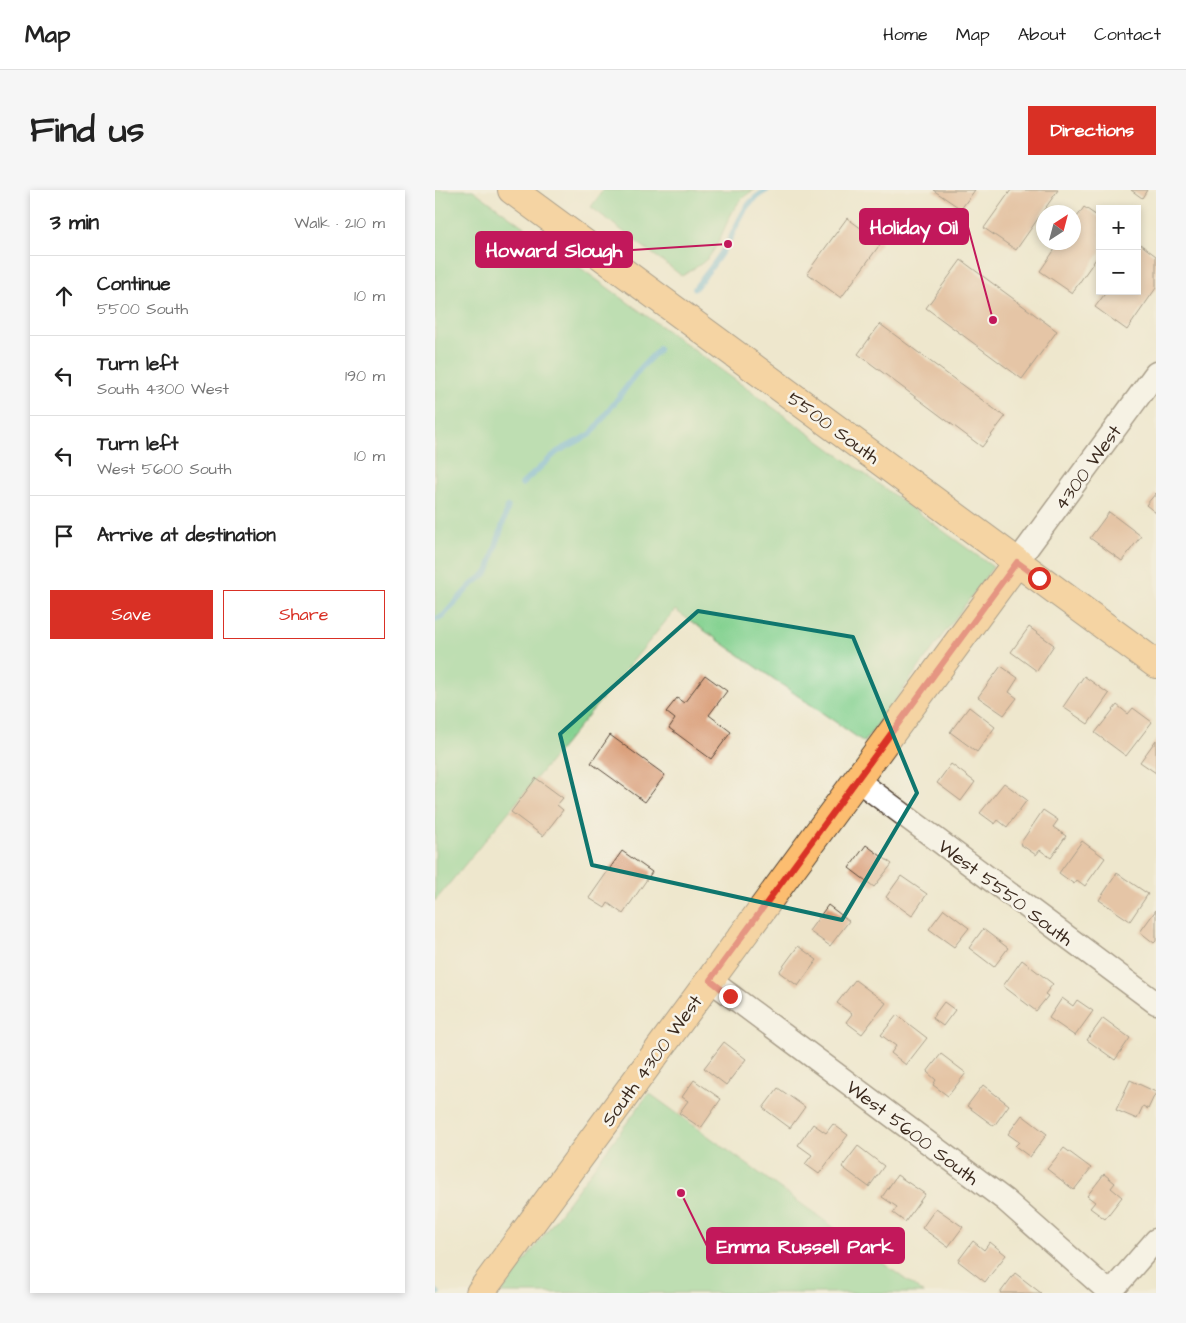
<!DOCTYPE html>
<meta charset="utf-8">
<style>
:root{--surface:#fff;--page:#f6f6f6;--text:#222;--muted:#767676;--line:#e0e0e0;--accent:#d93025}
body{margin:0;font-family:"Architects Daughter",sans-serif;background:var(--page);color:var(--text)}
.controls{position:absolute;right:15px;top:15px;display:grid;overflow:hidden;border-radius:0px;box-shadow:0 2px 8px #0003}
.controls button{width:45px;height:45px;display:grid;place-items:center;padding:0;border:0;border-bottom:1px solid var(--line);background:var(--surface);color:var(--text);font:25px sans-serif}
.compass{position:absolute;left:601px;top:15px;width:45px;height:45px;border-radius:50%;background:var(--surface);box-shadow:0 2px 8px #0003;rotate:36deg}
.stop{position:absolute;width:15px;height:15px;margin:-11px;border:4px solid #d93025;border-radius:50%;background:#fff}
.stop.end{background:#d93025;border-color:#fff;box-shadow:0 1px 5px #0008}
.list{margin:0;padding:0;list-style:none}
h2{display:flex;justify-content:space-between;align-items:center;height:65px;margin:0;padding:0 20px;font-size:21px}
h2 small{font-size:16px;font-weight:400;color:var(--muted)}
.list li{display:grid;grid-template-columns:32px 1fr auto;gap:15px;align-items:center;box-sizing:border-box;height:80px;padding:0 20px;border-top:1px solid var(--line)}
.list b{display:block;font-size:19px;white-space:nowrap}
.list p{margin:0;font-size:16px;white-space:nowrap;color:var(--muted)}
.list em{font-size:16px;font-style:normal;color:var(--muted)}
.actions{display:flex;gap:10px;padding:15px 20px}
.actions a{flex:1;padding:11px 0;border:1px solid var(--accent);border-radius:0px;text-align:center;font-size:18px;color:var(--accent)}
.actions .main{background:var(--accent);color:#fff}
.icon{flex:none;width:28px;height:28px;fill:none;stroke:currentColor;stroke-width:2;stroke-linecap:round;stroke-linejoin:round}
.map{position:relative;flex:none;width:721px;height:1103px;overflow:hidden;border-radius:0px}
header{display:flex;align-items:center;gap:30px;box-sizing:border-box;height:70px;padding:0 25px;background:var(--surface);border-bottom:1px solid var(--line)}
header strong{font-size:24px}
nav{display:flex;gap:28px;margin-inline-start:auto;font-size:18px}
.intro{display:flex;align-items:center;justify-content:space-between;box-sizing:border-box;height:120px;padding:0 30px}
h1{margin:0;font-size:35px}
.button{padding:12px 22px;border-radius:0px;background:var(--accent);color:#fff;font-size:18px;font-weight:700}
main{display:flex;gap:30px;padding:0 30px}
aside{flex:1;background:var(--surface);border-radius:0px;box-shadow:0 2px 8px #0003}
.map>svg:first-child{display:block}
</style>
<header>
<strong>Map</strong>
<nav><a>Home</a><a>Map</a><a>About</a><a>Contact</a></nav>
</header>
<div class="intro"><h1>Find us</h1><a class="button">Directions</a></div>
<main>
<aside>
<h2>3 min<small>Walk · 210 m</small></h2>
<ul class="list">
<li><svg class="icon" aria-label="ahead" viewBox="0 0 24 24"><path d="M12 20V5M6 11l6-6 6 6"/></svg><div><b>Continue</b><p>5500 South</p></div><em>10 m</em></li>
<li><svg class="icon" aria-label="left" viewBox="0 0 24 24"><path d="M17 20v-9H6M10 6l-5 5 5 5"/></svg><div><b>Turn left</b><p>South 4300 West</p></div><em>190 m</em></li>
<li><svg class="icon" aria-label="left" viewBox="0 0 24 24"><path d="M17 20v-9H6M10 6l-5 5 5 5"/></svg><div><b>Turn left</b><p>West 5600 South</p></div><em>10 m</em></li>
<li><svg class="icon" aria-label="arrive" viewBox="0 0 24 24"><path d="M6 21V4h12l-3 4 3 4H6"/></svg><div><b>Arrive at destination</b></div></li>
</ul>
<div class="actions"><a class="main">Save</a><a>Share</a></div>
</aside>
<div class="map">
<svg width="721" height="1103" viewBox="0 0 721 1103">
<rect width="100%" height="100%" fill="#f7f3e8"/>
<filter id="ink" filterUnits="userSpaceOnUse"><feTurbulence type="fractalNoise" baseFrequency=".02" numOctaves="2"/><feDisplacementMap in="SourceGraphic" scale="10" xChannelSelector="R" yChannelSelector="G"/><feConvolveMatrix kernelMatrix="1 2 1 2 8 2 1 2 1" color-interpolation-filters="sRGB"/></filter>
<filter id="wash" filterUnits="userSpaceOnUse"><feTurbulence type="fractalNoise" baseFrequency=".0096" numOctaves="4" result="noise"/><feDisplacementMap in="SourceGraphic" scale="20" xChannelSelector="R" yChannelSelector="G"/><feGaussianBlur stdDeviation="1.12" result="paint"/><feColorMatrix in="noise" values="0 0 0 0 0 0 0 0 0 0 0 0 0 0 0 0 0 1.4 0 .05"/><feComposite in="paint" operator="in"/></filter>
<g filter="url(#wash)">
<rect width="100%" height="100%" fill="#eee7cd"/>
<g fill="#84d291" stroke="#607e58">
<path d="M0,0H38L558,377L429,552L240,420L0,711Z"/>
<path d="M168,0H319C292,14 291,47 273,68C266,75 255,81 247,86L156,17Z"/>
<path d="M214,903L489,1103H66Z"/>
</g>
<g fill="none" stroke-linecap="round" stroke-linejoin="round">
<g stroke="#5bafd7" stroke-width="5.5">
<path d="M260,98C271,84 283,70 292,54C306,31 306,14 332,0"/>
<path d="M87,294L122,262L156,244L205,179L224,159"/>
<path d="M0,429L8,426L35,396L53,382L73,317"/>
<path d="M0,1100L3,1103"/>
</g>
</g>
<g id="blocks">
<g fill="#d99b76">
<path d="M498,0H540L526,19Z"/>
<path d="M576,0H623L581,60L549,38Z"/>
<path d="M696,0H712L707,8Z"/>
<path d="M649,17L665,28V63L637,103L605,81L625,52H638V33Z"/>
<path d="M412,28L446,53L406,108L372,83Z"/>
<path d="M705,54L721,66V98L692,140L660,117L672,101H702V58Z"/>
<path d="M526,70L622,141L587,189L491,118Z"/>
<path d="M445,134L570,227L547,257L423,164Z"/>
<path d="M721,303V323L711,315Z"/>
<path d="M674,322L706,346L687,371L655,348Z"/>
<path d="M594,437L619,455L602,481L576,462Z"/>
<path d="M566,476L583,488L574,502L582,508L569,525L543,507Z"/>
<path d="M270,485L292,501L274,525L296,542L276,569L234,538L240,529L231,522L242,508L249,513Z"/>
<path d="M649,486L674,504L653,534L628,517Z"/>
<path d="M682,515L693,524L698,518L717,532L691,566L660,543Z"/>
<path d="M534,517L560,537L542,562L515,542Z"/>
<path d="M175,545L230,585L210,612L156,573Z"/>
<path d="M721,550V583L705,572Z"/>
<path d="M516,574L540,592L526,611L502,593Z"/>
<path d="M101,588L128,608L122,615L128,620L108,646L76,622Z"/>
<path d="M569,593L592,610L572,637L563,630L560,634L545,623Z"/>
<path d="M608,620L623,630L618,637L631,646L616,668L605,660L601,665L585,654Z"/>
<path d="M647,651L670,668L650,696L642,690L639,694L624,683Z"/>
<path d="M431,655L457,674L439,697L414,678Z"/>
<path d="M187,661L217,682L188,724L173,713L170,718L154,708Z"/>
<path d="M682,683L713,704L695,731L664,710Z"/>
<path d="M466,686L492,704L477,726L451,707Z"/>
<path d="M393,715L414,731L395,756L374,741Z"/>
<path d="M509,719L534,738L519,757L494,739Z"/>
<path d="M721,720V751L719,753L705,742Z"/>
<path d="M548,739L573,758L559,777L534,758Z"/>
<path d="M363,756L382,770L363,796L344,782Z"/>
<path d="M587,770L618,794L610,804L613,806L601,821L568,796Z"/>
<path d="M420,790L451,813L427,844L411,832L417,824L402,813Z"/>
<path d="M627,808L638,816L642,810L658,821L640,846L614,828Z"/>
<path d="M509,812L520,820L508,836L497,828Z"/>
<path d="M462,825L492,848L471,875L456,863L461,856L446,845Z"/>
<path d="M668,828L695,848L680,870L652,850Z"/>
<path d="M289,852L311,869L291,895L269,878Z"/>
<path d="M506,864L531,883L513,906L498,895L501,890L492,882Z"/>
<path d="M259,890L286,909L266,938L244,923L253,911L247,907Z"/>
<path d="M695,890L721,902L713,919L708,916L702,929L681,920Z"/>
<path d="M548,895L574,915L559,936L532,916Z"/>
<path d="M343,898L370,917L355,938L328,918Z"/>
<path d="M587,925L612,944L595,967L580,956L584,952L573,944Z"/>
<path d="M378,934L391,943L398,934L413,945L384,984L370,974L377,965L363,955Z"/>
<path d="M423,956L449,976L434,997L407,977Z"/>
<path d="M629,958L656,978L639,1000L612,979Z"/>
<path d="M669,984L680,993L676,998L687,1007L670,1029L655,1018L660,1012L652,1006Z"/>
<path d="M462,985L490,1004L470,1032L458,1023L462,1017L447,1007Z"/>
<path d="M501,1018L528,1037L513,1057L487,1038Z"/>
<path d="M538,1051L549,1060L555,1052L571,1065L550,1092L523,1071Z"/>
<path d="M580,1083L606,1103H565Z"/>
</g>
</g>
</g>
<g filter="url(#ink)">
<use href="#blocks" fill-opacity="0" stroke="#564638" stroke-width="1"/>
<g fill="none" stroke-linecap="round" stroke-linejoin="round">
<g stroke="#564638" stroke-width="25">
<g id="minor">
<path d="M582,372L721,183"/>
<path d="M422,590L721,813"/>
<path d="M275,790L570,1010L675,1103"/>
<path d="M675,1103L721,1050"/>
</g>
</g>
<g stroke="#564638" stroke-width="30">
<g id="major">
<path d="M77,0L721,474"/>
<path d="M45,1103L582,372"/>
</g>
</g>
<use href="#minor" stroke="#fff" stroke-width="22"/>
<use href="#major" stroke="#fcbd6f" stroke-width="28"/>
</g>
</g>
<g fill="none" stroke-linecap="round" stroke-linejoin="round" filter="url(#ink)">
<path stroke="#d93025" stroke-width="6" d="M295,806L275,790L582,372L604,388"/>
</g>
<path d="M0 0H721V1103H0ZM263,421L418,447L482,603L407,730L157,675L125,544Z" fill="#eee7cd" fill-opacity=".55" fill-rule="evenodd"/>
<path fill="none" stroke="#0f766e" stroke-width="4" stroke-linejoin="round" d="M263,421L418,447L482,603L407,730L157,675L125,544Z"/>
<g text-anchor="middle" stroke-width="5" stroke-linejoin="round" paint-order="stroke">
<g font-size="19" fill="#3b2a1e" stroke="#f7f3e8">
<text transform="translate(399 237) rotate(36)" y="7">5500 South</text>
<text transform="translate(652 277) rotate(-54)" y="7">4300 West</text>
<text transform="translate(571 702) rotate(37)" y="7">West 5550 South</text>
<text transform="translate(216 870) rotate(-54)" y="7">South 4300 West</text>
<text transform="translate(478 942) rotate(37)" y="7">West 5600 South</text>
</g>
</g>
<path fill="none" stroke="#c2185b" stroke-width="2" d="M558 130L533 37M293 54L197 60M246 1003L272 1056"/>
<g fill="#c2185b" stroke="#f7f3e8" stroke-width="2">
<circle cx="558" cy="130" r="5"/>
<circle cx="293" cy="54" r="5"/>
<circle cx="246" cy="1003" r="5"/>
</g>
<g fill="#c2185b" stroke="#c2185b" stroke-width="2">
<rect x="425" y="19" width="108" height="35" rx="5"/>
<rect x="41" y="42" width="156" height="35" rx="5"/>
<rect x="272" y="1038" width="197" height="35" rx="5"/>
</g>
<g font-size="20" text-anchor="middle" font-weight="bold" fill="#fff">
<text x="479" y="44">Holiday Oil</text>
<text x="119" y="67">Howard Slough</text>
<text x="370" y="1063">Emma Russell Park</text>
</g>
</svg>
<div class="controls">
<button>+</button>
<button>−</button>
</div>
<svg class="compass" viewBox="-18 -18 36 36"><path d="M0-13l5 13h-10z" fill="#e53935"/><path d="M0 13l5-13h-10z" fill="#767676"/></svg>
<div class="stop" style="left:604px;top:388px"></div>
<div class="stop end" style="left:295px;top:806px"></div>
</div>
</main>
